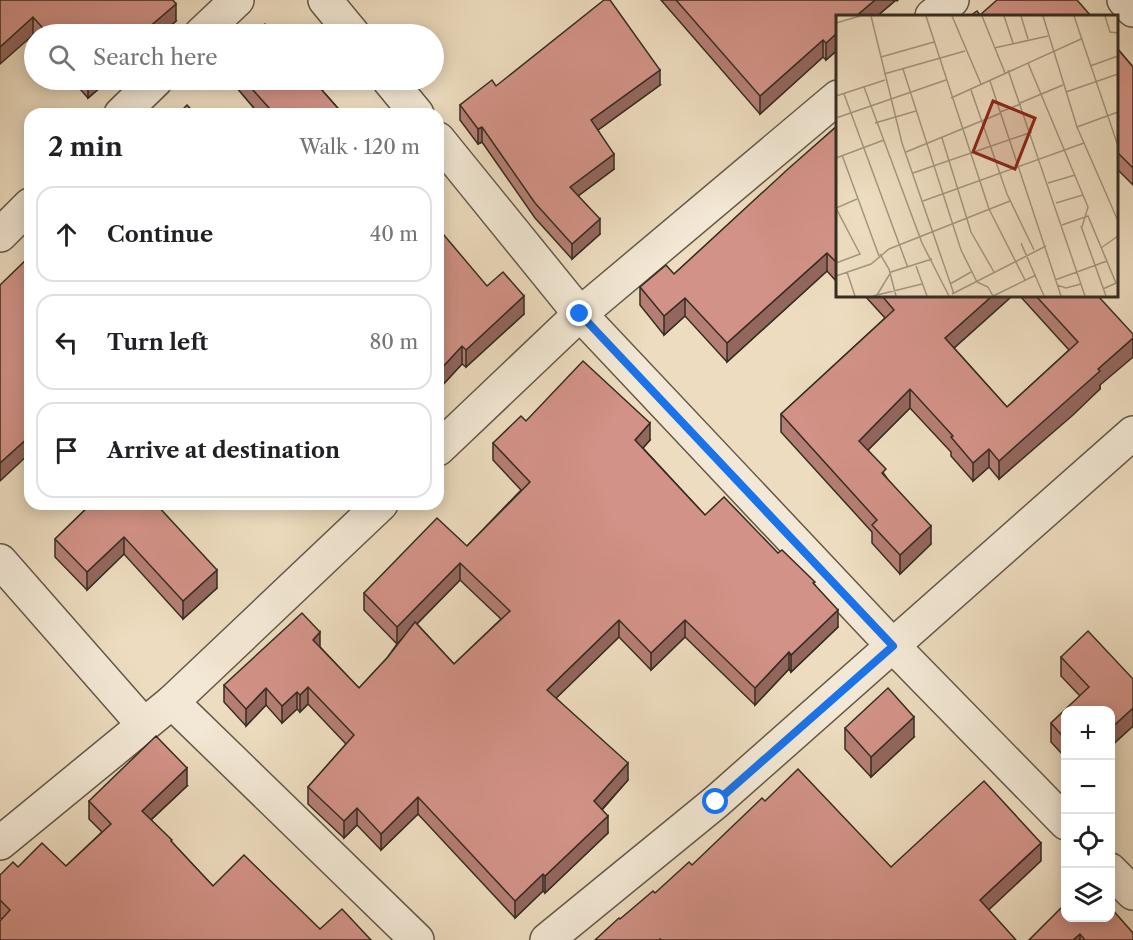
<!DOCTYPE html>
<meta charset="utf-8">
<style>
:root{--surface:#fff;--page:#f2f2f2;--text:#202124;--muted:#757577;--line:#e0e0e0}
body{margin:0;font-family:"Libre Caslon Text",serif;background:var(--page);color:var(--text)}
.controls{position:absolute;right:18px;bottom:18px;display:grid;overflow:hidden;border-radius:12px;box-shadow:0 3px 15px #0003}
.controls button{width:54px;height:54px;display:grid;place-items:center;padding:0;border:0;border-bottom:2px solid var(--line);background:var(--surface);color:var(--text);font:30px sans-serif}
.stop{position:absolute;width:18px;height:18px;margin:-14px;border:4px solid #1a73e8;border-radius:50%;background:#fff}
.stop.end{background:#1a73e8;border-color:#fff;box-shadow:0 2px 6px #0008}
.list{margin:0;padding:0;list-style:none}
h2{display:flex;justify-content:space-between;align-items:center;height:78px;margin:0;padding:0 24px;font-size:26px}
h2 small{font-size:20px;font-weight:400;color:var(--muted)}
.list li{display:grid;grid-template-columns:39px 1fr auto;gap:18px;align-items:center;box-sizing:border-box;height:96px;margin:0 12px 12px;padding:0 12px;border:2px solid var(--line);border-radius:18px}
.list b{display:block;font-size:22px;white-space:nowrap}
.list em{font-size:20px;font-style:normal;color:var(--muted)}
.icon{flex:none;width:33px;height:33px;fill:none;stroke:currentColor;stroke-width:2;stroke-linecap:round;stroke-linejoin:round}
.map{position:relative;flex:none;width:1133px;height:940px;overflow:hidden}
.search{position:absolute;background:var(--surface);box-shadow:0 3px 15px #0003;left:24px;top:24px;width:420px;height:66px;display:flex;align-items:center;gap:15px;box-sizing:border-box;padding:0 21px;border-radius:33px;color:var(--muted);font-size:22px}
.panel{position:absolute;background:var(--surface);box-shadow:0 3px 15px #0003;left:24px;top:108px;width:420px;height:402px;border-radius:18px}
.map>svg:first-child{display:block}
</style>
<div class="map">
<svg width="1133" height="940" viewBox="0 0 1133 940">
<rect width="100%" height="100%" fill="#eddcbf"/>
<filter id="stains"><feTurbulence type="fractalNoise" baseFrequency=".00333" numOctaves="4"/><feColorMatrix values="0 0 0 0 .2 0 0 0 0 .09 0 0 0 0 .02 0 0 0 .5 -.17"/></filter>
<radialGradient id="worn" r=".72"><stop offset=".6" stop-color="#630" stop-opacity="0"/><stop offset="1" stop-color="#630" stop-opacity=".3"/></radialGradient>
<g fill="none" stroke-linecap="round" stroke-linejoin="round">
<g stroke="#635949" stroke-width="36">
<g id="street">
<path d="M325,0L353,34"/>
<path d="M1124,0L1133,10"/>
<path d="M932,16L952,0"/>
<path d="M201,34L237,0"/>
<path d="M389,80L417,114"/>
<path d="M121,114L156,80"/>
<path d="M438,139L580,314L893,646L1066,823"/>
<path d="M0,235L30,205"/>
<path d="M438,449L580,314L838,97"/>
<path d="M0,561L144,725"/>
<path d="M172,702L417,940"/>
<path d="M0,843L172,702L381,504"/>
<path d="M1110,870L1133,893"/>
<path d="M547,940L716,802L1133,433"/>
</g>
</g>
<use href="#street" stroke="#f3e8d5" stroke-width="33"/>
</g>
<g fill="#b57e74" stroke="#352d22" stroke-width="1.5" fill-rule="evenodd">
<path d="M0,0L176,21L161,34H34V36Z"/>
<path d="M661,0H898L897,1L896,0L826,60L823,57L760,114Z"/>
<path d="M1116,47L1133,67V185L1116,168Z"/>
<path d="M72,80H109L88,98Z"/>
<path d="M230,80H313L343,114H259Z"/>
<path d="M660,85L598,130L614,169L578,196L600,234L572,259L535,218L482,142L478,144L460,120V105L496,86Z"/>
<path d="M837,126V282L827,271L727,362L685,316L664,335L640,305V287L674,274Z"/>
<path d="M487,286L524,314L466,367L462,364L438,390Z"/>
<path d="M865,296H1012L954,348L1007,407L1069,350L1020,296H1098L1100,389L999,479L989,467L973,481L951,456V452L910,408L868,450L931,544L900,574L872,543V532L781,432V414L885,318Z"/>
<path d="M526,421L650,440L643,448L705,515L778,553L815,585L838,627L791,672L789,669L755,705L685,637L651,670L619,637L556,698L628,780L602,810L608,833L545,893L543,891L515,918L418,814L381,850L357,825L344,838L308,804V787L346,744L308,704L300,712L297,709L282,723L266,705L246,726L224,702V685L320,647L359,688L387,658L397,644L364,610V593L467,546L521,490L493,460V443ZM460,580L501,619L454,664L417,624Z"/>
<path d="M91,504L217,588L183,619L124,554L87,590L55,557V539Z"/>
<path d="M1061,657L1133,679V726L1110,747L1065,711V757L1051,742V723L1080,696L1061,676Z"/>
<path d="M845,728L914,737L871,777L845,749Z"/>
<path d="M187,786L151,820L213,886L320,929L371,940L2,919L0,918V875L18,867L66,866L102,832L89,819V801Z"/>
<path d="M1065,918L1133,940H1029Z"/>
</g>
<g fill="#93665e" stroke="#352d22" stroke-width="1.5">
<path d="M875,0H896L877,16H856Z"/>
<path d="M176,4V21L161,34H141Z"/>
<path d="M33,17V35L0,64V47Z"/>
<path d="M837,33V50L826,60V43Z"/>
<path d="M823,40V57L760,114V96Z"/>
<path d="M660,70V85L591,135V120Z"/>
<path d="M89,80H109L88,98V81Z"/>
<path d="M482,127V142L478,144V129Z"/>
<path d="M614,154V169L570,202V187Z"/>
<path d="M600,219V234L572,259V244Z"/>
<path d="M827,253V271L727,362V343Z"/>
<path d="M524,296V314L466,367V350Z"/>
<path d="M992,296H1012L945,356V338Z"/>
<path d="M685,298V316L664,335V316Z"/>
<path d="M1133,338V357L1100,385V389L1073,415L999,479V461L1098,369Z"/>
<path d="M462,346V364L438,390V372Z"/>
<path d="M910,389V408L859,459V441Z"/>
<path d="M650,423V440L635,457V440Z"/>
<path d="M30,436V453L0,481V463Z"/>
<path d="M989,449V467L973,481V463Z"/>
<path d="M931,526V544L900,574V555Z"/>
<path d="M124,537V554L87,590V572Z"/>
<path d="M460,563V580L397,644V627Z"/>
<path d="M217,570V588L183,619V601Z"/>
<path d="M838,610V627L791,672V655Z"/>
<path d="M619,620V637L547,707V690Z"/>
<path d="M685,620V637L651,670V653Z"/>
<path d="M320,632V649L313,640Z"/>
<path d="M789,652V669L755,705V688Z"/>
<path d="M308,687V704L300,712V695Z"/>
<path d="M266,688V705L246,726V709Z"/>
<path d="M297,692V709L282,723V706Z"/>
<path d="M1133,708V726L1110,747V729Z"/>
<path d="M914,717V737L871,777V757Z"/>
<path d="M628,763V780L594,818V801Z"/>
<path d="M187,768V786L142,828V811Z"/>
<path d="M418,797V814L381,850V834Z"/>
<path d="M357,808V825L344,838V821Z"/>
<path d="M608,816V833L545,893V876Z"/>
<path d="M1041,843V861L980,918V900Z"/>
<path d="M543,874V891L515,918V901Z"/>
<path d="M1080,934V940H1073Z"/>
</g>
<g fill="#d29287" stroke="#352d22" stroke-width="1.5">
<path d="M0,0H173L176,4L141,34H48L33,17L0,47Z"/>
<path d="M604,0H610L660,70L591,120L614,154L570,187L600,219L572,244L535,203L482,127L478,129L460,105L492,80L496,86Z"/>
<path d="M676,0H875L856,16H837V33L826,43L823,40L760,96Z"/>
<path d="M997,0H1077L1091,16H970L977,11L980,15Z"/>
<path d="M265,24L274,34H253Z"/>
<path d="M1116,47L1133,67V168L1116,151Z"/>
<path d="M244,80H313L343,114H263L269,108Z"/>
<path d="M187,105L195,114H178Z"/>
<path d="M837,126V263L827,253L727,343L685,298L664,316L640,287L666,265L674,274L788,169Z"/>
<path d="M438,228L487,286L503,272L524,296L466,350L462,346L438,372Z"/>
<path d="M30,256V436L0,463V285Z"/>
<path d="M882,296H992L945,338L1007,407L1078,342L1036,296H1098L1133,334V338L1098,369L1100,371L999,461L989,449L973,463L951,437L953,436L910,389L859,441L886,469L882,473L931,526L900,555L872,525L877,520L781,414L894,310Z"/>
<path d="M583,361L650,423L635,440L705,515L724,497L778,553L782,550L815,582L813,583L838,610L791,655L789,652L755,688L685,620L651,653L619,620L547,690L628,763L594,801L608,816L545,876L543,874L515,901L418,797L381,834L357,808L344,821L308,787L354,735L308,687L300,695L297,692L282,706L266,688L246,709L224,685L302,613L320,632L313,640L359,688L387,658L415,622L454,664L510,611L460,563L397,627L364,593L437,518L467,546L530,482L493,443L521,416L526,421Z"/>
<path d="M91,504H156L217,570L183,601L124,537L87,572L55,539Z"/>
<path d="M1088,631L1133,679V708L1110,729V711H1065V739L1051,723L1089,687L1061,657Z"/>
<path d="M888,688L914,717L871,757L845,728Z"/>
<path d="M156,736L187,768L142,811L172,840L171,841L213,886L244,855L320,929L342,909L371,940H0V921L10,910L0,900V875L13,862L18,867L42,843L66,866L111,824L89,801Z"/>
<path d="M798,769L891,867L984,781L1041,843L980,900L1016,940H662L660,939L659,940H595L619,918L620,919L653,891L655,893L689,862L692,865L762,798L765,801Z"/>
<path d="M1065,904V918H1110V907L1133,933V940H1085L1080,934L1073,940H1029Z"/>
</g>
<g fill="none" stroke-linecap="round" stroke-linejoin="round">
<path stroke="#1a73e8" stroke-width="8" d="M580,314L893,646L716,802"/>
</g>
<g transform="translate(836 15)">
<rect width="282" height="282" fill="#eddcbf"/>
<path fill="none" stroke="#a39680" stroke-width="1.5" d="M35,1L66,128L118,279M90,1L153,194L189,265M116,1L145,69M146,1L169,58M168,1L177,28M185,1L192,24M207,1L241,112L282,206M238,1L282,131M269,1L274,17L282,18M0,8L24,1M158,33L212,21M45,42L98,27M192,48L252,192L246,212M254,51L282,41M67,54L125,235L141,267L152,272L157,281M172,55L249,281M48,59L129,36M154,66L225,281M28,72L86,228L113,281M135,75L171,179L198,235M230,77L282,59M8,79L72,253M0,81L49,65M115,83L245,24M184,88L227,70M164,97L185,89M0,103L110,65M39,108L80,96M241,112L282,97M106,123L135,217L158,257M70,137L165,98M6,140L43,241M0,143L48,125M77,158L196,117M212,168L239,160M87,186L248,128M220,188L247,180M226,210L252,201L280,268L267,274M245,211L270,281M185,228L208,281M265,233L282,221M44,239L53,254L60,281M0,248L24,239L0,193L21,184M80,251L91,281M11,257L19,281M0,261L35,249L53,234L174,186M219,265L271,246M114,269L135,257M221,270L230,273L245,269M116,279L210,231M41,280L55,257L96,244M37,281L86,269M157,281L200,260"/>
<path fill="#8f2418" fill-opacity="0.15" stroke="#8f2418" stroke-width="3" d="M157,86L199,103L179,154L137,137Z"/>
<rect width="282" height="282" fill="none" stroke="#352d22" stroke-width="3"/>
</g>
<rect width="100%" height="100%" filter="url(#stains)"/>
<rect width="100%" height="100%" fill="url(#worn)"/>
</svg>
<div class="controls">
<button>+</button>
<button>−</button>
<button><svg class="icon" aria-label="locate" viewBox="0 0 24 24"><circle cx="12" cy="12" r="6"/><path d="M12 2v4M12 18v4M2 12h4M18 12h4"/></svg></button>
<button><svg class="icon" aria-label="layers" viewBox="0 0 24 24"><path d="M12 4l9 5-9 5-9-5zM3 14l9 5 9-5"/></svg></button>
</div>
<div class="stop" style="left:716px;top:802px"></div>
<div class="stop end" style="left:580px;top:314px"></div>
<div class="search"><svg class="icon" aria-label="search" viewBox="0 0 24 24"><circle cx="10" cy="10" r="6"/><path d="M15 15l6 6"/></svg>Search here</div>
<section class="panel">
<h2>2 min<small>Walk · 120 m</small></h2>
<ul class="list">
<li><svg class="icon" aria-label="ahead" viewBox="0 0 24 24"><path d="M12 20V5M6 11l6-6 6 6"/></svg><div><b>Continue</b></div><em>40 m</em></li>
<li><svg class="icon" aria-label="left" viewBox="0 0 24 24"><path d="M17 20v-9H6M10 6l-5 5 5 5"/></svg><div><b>Turn left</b></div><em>80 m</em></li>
<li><svg class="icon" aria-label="arrive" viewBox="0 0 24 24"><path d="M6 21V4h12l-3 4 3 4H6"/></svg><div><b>Arrive at destination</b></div></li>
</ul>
</section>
</div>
